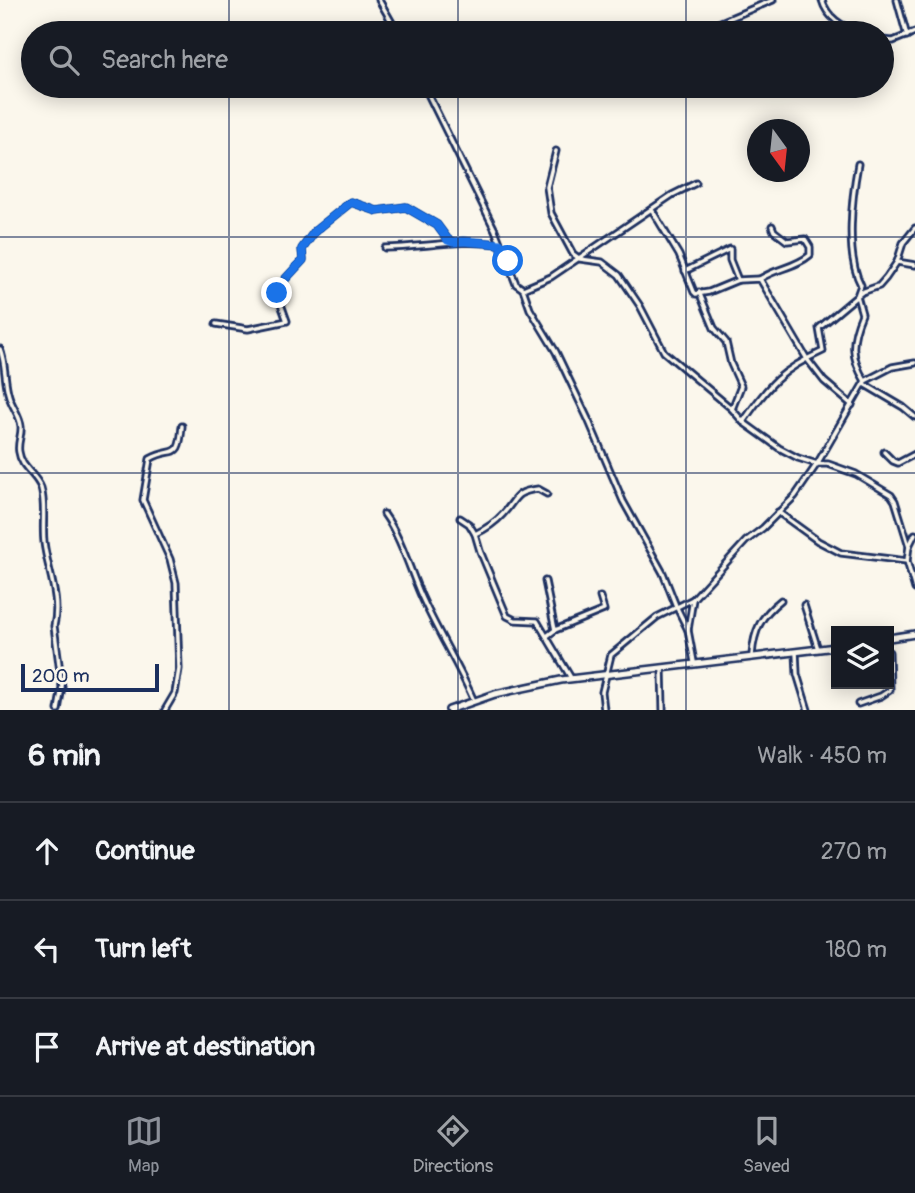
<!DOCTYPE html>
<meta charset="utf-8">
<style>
:root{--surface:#171b24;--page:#242831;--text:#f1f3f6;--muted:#9ea1a6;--line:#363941;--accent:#8c9099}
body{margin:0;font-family:Pangolin,sans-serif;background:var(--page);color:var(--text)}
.controls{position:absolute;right:21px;bottom:21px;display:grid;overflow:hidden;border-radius:0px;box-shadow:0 4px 18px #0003}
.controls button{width:63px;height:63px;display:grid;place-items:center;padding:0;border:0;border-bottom:2px solid var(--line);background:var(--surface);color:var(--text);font:35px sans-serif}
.compass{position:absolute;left:747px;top:119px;width:63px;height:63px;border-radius:50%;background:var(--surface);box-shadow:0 4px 18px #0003;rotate:165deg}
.scale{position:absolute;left:21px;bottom:18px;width:138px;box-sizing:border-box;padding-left:7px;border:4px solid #1b2f5e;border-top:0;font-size:19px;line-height:24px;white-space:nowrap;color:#1b2f5e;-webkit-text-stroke:5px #fbf7ec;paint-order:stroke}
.stop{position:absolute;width:21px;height:21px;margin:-16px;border:5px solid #1a73e8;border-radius:50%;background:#fff}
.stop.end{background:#1a73e8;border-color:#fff;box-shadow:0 2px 7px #0008}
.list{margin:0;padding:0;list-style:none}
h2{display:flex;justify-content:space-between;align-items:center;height:91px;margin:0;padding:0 28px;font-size:30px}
h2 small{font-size:23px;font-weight:400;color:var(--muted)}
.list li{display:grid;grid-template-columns:46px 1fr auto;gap:21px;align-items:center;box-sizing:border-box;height:98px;padding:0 28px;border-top:2px solid var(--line)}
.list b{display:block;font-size:26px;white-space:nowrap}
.list em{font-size:23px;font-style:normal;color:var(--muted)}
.icon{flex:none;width:38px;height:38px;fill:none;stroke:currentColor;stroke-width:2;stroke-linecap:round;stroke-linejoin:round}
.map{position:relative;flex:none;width:915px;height:710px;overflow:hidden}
.search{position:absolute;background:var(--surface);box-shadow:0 4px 18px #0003;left:21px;right:21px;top:21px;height:77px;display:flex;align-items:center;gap:18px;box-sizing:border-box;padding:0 24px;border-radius:38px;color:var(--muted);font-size:26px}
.sheet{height:385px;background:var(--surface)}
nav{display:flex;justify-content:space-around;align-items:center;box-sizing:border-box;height:98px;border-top:2px solid var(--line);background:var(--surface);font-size:19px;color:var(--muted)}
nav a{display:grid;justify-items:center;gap:4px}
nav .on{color:var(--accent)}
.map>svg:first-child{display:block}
</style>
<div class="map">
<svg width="915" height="710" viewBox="0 0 915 710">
<rect width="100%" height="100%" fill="#fbf7ec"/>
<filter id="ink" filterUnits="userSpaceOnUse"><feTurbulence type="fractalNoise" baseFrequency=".0143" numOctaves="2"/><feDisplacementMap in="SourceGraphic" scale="14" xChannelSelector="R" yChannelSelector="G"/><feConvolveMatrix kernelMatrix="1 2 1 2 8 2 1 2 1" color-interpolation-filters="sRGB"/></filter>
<g filter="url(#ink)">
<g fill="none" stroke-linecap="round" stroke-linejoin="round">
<path stroke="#91dcf1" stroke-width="8" d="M420,33C431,24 445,29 459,28L461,33"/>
<g stroke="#1b2f5e" stroke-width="9">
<g id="minor">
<path d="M379,0L398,33"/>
<path d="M822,0C827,18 842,26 858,33"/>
<path d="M897,0L907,36"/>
<path d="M695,33L773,0"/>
<path d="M882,40L893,41L915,32"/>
<path d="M424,86L495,230L516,284L523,289L530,309L556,352L588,419L623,501L663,573L676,606L688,630"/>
<path d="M556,151L547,187L551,213L573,254L580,259L602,262L619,275L640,306L664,352L732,409L743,422L779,448L798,458L817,464H828L856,474L891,495L895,501L909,546L907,561L915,589"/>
<path d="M858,164C852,197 845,255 861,285L857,296L862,314C851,340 850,357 865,381"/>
<path d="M652,210L679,255L694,292L696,294L709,292L738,280L760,279L807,359L824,381L852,405"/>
<path d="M385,248C425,247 461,239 500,244"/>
<path d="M897,262L915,265"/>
<path d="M685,271L730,249V260L738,280"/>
<path d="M760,279C776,268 795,268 810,255V247L805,239L787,241L774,231L772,226"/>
<path d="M523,289L551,277L672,195L696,183"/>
<path d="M699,292L714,328L726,342L731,364L741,386L732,409"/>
<path d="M216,324L248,329L287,321L277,293L278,287L303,260L302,249L315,231L351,202L377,211L406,207L437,225L448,240L453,242"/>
<path d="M0,349C6,364 4,381 9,396C12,407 20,415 21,426C22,435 17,443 19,452C21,468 36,474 41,488C46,505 42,524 44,542C47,569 61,598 54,626L62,687L58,710"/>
<path d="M864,384L903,407L915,417"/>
<path d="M743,422C769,384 781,370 823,351L819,328L862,292L879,286L886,278L897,262L903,243L915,228"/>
<path d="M884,452L893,461L898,463L915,454"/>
<path d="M778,512L818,541L841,553L907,561"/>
<path d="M384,514C400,536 409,567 420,593C436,630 458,664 474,701"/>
<path d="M460,518L469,524L475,534L480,551L507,616L515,620L537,621L571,678"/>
<path d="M475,534C486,529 495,523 503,514C517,499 513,492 538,489L547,494"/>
<path d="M909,546L915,534"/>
<path d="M545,581L555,630L547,636"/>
<path d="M693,599L688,630L694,662"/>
<path d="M804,605L818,649"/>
<path d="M555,630L604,610L600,597"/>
<path d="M796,652L797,674L808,710"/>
<path d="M752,655C754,630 761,616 781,600"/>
<path d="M662,668L663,710"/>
<path d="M858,704L881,696L890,690L889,652"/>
<path d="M165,710L175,693L179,669L176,583L170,559L143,500L150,459C174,445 179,463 182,426"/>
<path d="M604,710L602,692L611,655L657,617L693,599L746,541L763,528L795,496L817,464L865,381L892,367L915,363"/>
</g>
</g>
<g stroke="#1b2f5e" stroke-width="10">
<g id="tertiary">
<path d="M889,638L915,634"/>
<path d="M449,710L495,694L561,680L836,647"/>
</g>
</g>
<use href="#minor" stroke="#fbf7ec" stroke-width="3.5"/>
<use href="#tertiary" stroke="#fbf7ec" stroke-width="5"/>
</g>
</g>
<g fill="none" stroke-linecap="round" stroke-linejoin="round" filter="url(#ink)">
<path stroke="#1a73e8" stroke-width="9" d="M277,293L278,287L303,260L302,249L315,231L351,202L377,211L406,207L437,225L448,240L453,242L463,241L500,244L508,261"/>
</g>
<path fill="none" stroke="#1b2f5e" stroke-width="2" stroke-opacity="0.55" d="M229,0V33M458,0V33M686,0V33M229,86V710M458,86V710M686,86V710M0,237H915M0,473H915"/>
</svg>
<div class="controls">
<button><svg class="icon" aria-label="layers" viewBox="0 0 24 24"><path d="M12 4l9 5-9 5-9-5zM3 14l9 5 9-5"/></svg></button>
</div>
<svg class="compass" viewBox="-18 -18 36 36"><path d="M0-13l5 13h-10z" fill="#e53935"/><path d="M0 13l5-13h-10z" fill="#9ea1a6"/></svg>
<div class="scale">200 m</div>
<div class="stop" style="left:508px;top:261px"></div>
<div class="stop end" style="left:277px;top:293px"></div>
<div class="search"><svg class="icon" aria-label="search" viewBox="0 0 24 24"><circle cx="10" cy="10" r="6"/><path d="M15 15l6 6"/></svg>Search here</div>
</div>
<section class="sheet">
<h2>6 min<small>Walk · 450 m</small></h2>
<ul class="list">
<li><svg class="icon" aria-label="ahead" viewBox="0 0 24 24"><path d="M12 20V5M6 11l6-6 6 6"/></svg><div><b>Continue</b></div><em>270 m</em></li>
<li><svg class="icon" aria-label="left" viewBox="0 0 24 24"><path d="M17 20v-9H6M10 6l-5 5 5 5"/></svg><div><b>Turn left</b></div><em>180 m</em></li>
<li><svg class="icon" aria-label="arrive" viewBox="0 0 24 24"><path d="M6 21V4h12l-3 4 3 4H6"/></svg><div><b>Arrive at destination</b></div></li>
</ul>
</section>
<nav>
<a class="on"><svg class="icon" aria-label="map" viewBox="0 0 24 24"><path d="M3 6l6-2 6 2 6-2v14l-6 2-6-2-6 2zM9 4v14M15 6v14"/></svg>Map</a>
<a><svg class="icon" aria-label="directions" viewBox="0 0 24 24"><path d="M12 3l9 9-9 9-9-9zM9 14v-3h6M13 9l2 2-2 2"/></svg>Directions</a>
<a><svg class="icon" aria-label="saved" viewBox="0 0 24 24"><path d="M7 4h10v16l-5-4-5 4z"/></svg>Saved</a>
</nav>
